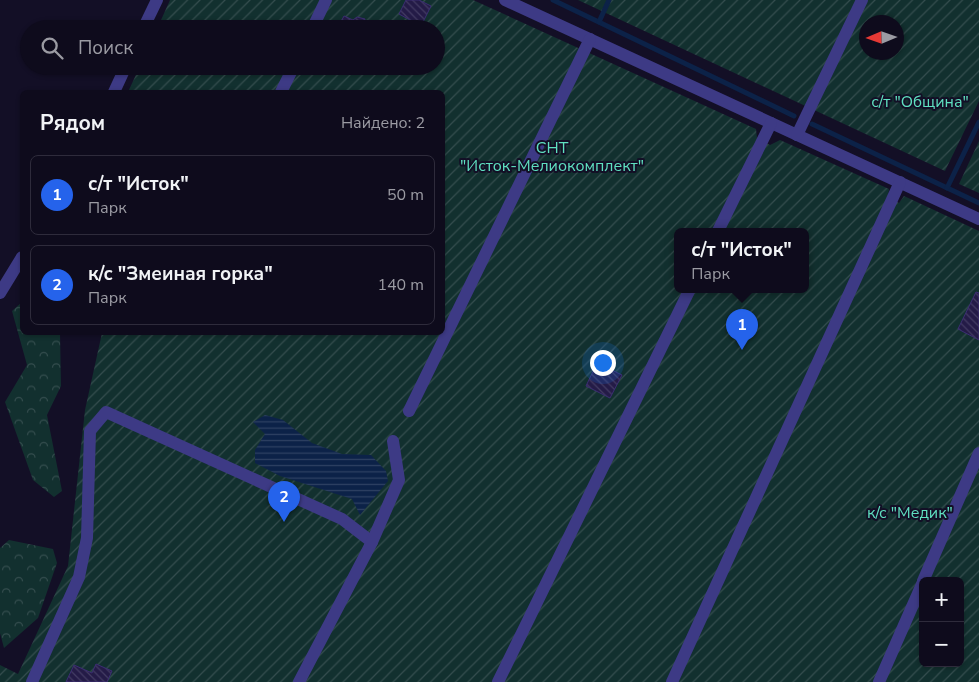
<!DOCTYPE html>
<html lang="ru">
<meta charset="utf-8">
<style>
:root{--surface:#0e0b1c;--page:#1c1929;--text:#f1f3f6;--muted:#9b9ba3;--line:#2e2b3b;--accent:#2563eb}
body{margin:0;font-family:"Nunito Sans",sans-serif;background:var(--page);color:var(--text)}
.controls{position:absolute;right:15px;bottom:15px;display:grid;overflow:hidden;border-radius:8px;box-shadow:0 1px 4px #0004}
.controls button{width:45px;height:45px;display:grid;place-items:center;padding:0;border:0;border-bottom:1px solid var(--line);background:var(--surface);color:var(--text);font:25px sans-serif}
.compass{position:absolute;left:859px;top:15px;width:45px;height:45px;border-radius:50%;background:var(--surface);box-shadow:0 1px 4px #0004;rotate:268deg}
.you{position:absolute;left:602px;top:362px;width:18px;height:18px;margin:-12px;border:4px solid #fff;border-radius:50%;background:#1a73e8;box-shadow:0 0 0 8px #1a73e833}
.badge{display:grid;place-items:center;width:32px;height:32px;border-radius:50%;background:var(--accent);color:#fff;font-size:16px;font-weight:700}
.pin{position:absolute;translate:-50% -41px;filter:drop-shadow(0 1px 2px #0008)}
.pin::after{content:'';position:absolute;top:26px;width:18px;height:15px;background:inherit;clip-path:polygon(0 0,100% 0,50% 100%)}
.popup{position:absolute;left:674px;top:228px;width:135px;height:65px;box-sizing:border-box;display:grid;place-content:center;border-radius:8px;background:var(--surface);filter:drop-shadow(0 1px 4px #0005);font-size:16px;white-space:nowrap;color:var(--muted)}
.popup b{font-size:19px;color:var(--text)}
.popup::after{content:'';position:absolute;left:50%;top:100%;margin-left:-10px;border:10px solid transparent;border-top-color:var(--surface)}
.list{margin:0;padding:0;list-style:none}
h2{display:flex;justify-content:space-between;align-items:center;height:65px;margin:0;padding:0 20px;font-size:21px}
h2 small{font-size:16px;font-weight:400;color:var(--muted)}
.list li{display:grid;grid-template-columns:32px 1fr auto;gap:15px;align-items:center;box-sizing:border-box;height:80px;margin:0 10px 10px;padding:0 10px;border:1px solid var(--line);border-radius:8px}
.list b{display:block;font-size:19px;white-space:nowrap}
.list p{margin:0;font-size:16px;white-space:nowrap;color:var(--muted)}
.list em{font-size:16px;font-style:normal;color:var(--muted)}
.icon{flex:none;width:28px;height:28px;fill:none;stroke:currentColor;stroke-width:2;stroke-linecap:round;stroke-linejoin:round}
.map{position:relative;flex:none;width:979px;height:682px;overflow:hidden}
.search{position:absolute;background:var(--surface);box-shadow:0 1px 4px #0004;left:20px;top:20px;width:425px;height:55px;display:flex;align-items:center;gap:12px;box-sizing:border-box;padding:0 18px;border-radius:28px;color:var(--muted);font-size:19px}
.panel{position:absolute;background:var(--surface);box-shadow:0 1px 4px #0004;left:20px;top:90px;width:425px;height:245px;border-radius:8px}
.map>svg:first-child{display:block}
</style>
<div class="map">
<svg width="979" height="682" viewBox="0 0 979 682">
<defs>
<pattern id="forest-crowns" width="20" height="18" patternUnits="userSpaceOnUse" patternTransform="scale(1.25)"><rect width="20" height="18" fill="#12302f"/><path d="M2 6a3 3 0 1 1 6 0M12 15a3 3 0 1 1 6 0" fill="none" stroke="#344d4e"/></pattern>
<pattern id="garden-furrows" width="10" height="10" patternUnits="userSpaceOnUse" patternTransform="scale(1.25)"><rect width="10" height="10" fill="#12302f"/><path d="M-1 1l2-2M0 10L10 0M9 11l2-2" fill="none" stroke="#344d4e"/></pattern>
<pattern id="water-rules" width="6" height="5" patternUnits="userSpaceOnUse" patternTransform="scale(1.25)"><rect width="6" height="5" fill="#0c2248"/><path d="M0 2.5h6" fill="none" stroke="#2f4163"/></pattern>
<pattern id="building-back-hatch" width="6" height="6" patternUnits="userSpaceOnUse" patternTransform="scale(1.25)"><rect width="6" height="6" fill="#241b47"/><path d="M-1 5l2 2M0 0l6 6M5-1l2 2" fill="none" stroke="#433b63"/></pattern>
</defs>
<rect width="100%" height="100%" fill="#130f26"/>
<g fill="url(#forest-crowns)">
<path d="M22,302V332L60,333L61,386L47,415L62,491L54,497L33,480L5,402L27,365L12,311Z"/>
<path d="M9,540L53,549L57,563L38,618L4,648L0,633V548Z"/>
</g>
<g fill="url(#garden-furrows)" fill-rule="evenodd">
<path d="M170,0H473L756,129L757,138L770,145L780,140L889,189L888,197L899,203L904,196L979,231V682H0V665L18,674L68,566L85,410L102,333L442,332V92H128L140,66H436V29H157ZM678,231H806V289H678ZM923,581H960V663H923Z"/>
<path d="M578,0H979V101L945,171ZM866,22H896V52H866Z"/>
<path d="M979,141V193L959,184Z"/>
</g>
<path fill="url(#water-rules)" d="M265,415L283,420L312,443L342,454L371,455L386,471L388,481L360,515L352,499L280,476L255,463V450L265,434L253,422Z"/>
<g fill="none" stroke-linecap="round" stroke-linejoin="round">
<g stroke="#0c2248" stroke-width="5">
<path d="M553,0L794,116"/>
<path d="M599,22L609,0"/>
<path d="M812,124L979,203"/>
<path d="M947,188L979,122"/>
</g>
</g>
<g fill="url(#building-back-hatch)" stroke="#3b2d73">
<path d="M406,0H419L431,6L421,26L399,14Z"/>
<path d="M344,16L353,20L357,17L365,19L364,27L368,29H337Z"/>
<path d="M976,292L979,293V340L958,329Z"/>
<path d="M597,363L622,375L610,398L586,386Z"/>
<path d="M96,664L112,671L107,682H66L74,665L92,673Z"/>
</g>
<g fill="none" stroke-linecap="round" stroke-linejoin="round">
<g stroke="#3d3a85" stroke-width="12">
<path d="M505,0L979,219"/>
<path d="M143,29L157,0"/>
<path d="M312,29L326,0"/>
<path d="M114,92L126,66"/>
<path d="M281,92L294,66"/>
<path d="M797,135L862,0"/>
<path d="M718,231L771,123"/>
<path d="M0,293L22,257"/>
<path d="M409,411L590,39"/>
<path d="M923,581L979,453"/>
<path d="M32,682L79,577L87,538L90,431L106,412L342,519L372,542"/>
<path d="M299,682L372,542L399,480L393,441"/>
<path d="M498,682L690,289"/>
<path d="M672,682L900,182"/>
<path d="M879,682L923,582"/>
</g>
</g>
<g text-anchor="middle" stroke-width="4" stroke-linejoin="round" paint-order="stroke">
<g font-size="16" fill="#5fe0c0" stroke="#130f26">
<text x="920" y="107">с/т "Община"</text>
<text x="552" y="153">СНТ<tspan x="552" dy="18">"Исток-Мелиокомплект"</tspan></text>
<text x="910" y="518">к/с "Медик"</text>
</g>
</g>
</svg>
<div class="controls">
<button>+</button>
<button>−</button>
</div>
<svg class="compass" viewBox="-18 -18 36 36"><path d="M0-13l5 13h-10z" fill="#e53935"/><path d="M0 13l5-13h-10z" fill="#9b9ba3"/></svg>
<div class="you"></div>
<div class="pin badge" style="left:742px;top:350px">1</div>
<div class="popup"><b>с/т &quot;Исток&quot;</b>Парк</div>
<div class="pin badge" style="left:284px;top:522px">2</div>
<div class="search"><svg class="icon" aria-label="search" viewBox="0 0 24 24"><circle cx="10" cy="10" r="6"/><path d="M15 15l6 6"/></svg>Поиск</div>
<section class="panel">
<h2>Рядом<small>Найдено: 2</small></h2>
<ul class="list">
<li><span class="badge">1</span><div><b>с/т &quot;Исток&quot;</b><p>Парк</p></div><em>50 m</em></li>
<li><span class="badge">2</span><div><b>к/с &quot;Змеиная горка&quot;</b><p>Парк</p></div><em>140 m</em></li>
</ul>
</section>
</div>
